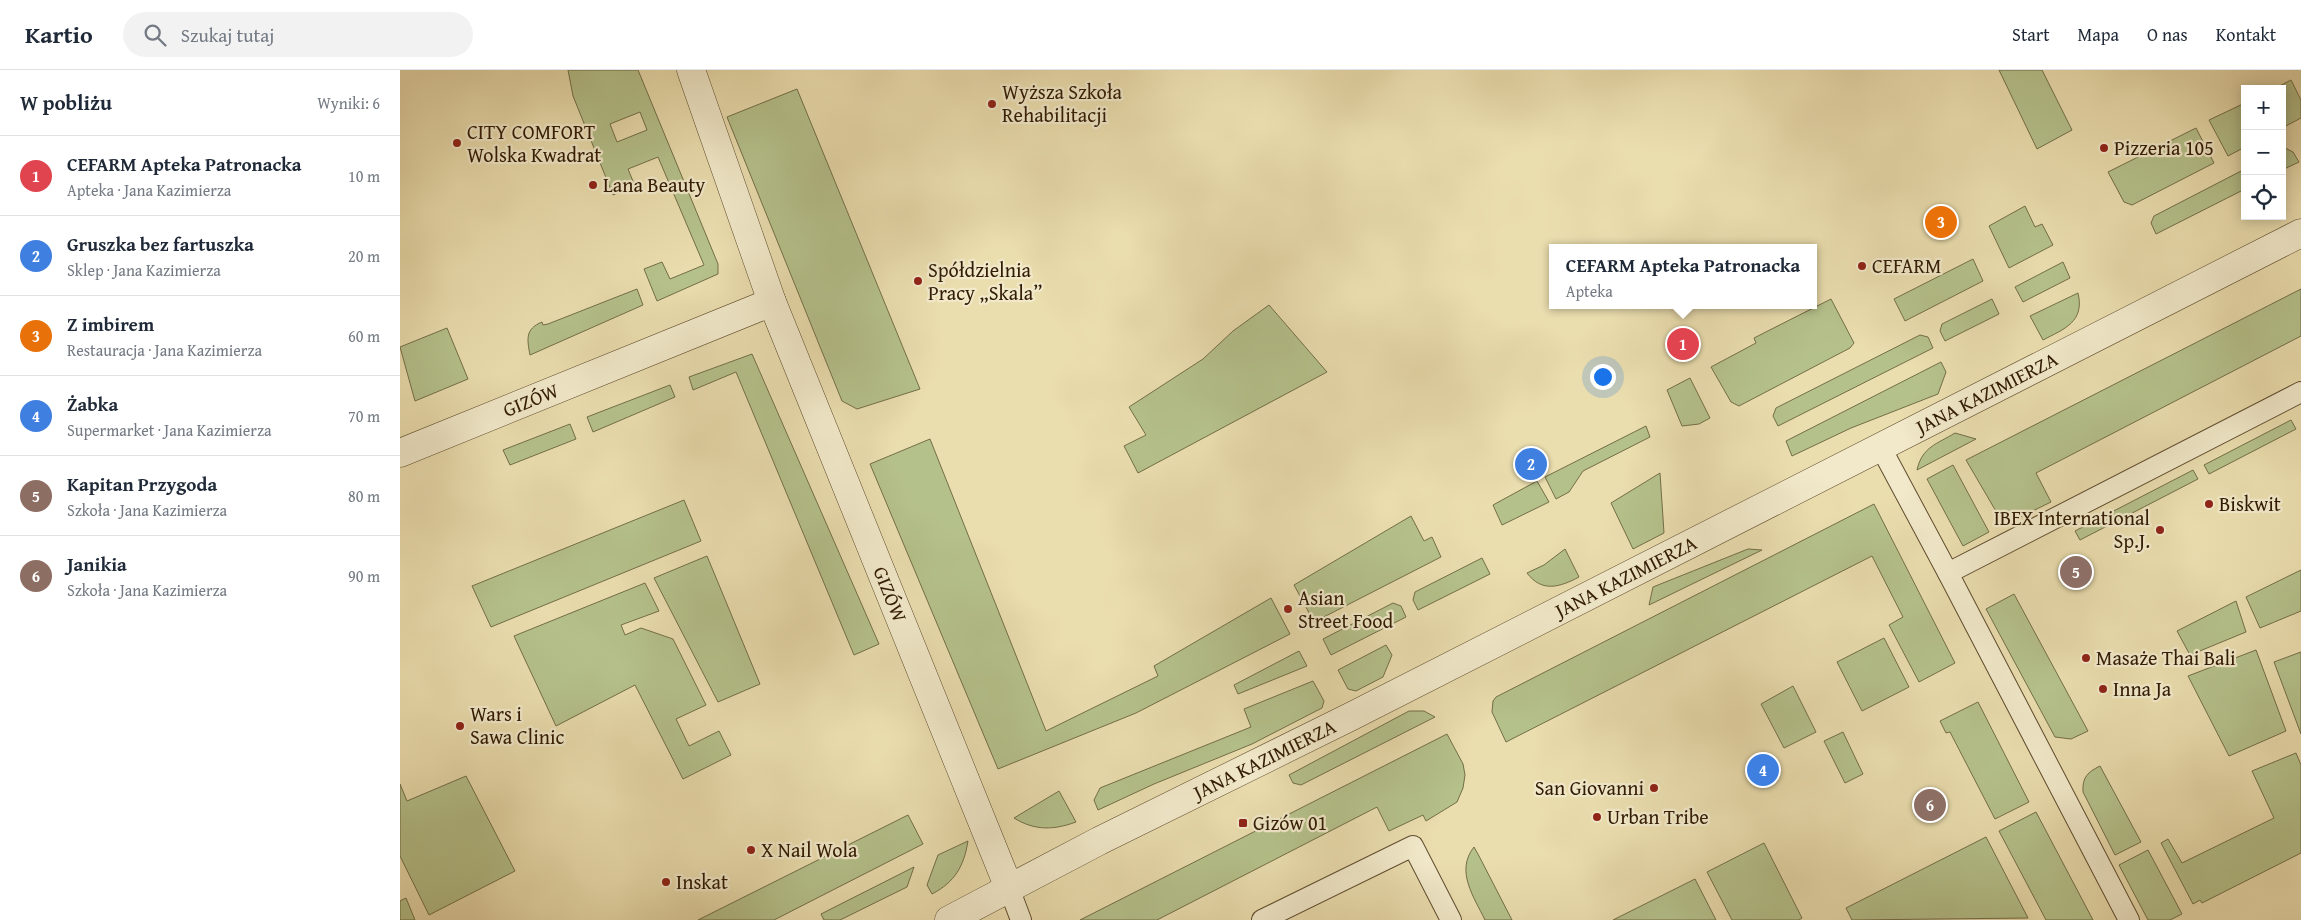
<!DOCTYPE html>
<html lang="pl">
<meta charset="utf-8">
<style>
:root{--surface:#fff;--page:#f2f2f3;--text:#1f2937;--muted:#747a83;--line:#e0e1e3;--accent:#ea580c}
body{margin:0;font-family:"Gentium Book Plus",serif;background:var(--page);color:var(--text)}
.controls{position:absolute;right:15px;top:15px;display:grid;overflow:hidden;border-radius:0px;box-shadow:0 2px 12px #0003}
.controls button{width:45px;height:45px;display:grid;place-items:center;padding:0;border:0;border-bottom:1px solid var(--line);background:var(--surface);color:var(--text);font:25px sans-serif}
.you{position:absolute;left:1202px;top:306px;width:18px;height:18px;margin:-12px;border:4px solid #fff;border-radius:50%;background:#1a73e8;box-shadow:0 0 0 8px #1a73e833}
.badge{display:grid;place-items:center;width:32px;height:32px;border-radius:50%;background:var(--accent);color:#fff;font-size:16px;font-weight:700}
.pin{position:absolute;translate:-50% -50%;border:2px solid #fff;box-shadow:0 1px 5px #0006}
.popup{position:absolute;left:1149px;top:174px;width:268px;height:65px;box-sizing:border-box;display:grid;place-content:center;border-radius:0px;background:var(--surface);filter:drop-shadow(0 1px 4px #0005);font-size:16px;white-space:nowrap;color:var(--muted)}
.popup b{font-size:19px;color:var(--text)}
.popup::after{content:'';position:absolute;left:50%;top:100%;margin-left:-10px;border:10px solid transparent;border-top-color:var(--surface)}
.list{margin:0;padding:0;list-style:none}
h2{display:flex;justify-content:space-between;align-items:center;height:65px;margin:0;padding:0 20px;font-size:21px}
h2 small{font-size:16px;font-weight:400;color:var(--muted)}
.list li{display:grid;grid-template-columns:32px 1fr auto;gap:15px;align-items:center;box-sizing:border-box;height:80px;padding:0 20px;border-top:1px solid var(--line)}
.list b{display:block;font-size:19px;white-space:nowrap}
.list p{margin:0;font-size:16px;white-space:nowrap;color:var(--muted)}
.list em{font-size:16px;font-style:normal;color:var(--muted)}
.icon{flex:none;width:28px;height:28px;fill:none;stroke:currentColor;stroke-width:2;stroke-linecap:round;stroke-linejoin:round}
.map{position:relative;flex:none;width:1901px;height:850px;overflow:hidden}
header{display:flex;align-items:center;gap:30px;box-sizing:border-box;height:70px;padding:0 25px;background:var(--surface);border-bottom:1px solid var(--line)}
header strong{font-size:24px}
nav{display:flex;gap:28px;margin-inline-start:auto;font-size:18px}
.search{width:350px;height:45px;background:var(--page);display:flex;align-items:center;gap:12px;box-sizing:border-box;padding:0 18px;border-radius:28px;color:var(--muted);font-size:19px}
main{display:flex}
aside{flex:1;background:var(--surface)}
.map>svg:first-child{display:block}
</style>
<header>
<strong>Kartio</strong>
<div class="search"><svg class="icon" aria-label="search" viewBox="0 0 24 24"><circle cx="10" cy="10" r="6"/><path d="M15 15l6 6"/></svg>Szukaj tutaj</div>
<nav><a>Start</a><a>Mapa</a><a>O nas</a><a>Kontakt</a></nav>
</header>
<main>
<aside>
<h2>W pobliżu<small>Wyniki: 6</small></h2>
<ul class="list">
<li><span class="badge" style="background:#e0444e">1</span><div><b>CEFARM Apteka Patronacka</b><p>Apteka · Jana Kazimierza</p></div><em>10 m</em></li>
<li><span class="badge" style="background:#3f7fe0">2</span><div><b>Gruszka bez fartuszka</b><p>Sklep · Jana Kazimierza</p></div><em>20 m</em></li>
<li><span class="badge" style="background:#e8710a">3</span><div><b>Z imbirem</b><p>Restauracja · Jana Kazimierza</p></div><em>60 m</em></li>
<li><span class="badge" style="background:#3f7fe0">4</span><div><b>Żabka</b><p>Supermarket · Jana Kazimierza</p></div><em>70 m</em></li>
<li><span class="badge" style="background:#8d6e63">5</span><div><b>Kapitan Przygoda</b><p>Szkoła · Jana Kazimierza</p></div><em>80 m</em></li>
<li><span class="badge" style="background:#8d6e63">6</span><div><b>Janikia</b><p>Szkoła · Jana Kazimierza</p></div><em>90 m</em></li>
</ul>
</aside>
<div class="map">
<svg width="1901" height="850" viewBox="0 0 1901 850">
<rect width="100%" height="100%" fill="#eaddae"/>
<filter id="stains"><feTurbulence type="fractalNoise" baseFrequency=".004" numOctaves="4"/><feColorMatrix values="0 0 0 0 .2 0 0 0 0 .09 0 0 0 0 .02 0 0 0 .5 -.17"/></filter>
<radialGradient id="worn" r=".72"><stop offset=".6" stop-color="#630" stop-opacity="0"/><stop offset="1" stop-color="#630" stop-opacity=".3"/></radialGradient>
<g fill="#b5c18b" stroke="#736e48" fill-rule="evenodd">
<path d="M168,0H238L318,194V204L257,231L244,199L262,192L270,209L304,195L258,87L228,99L235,116L213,125L173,26ZM240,42L247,60L217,72L210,54Z"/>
<path d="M1599,0H1642L1672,60L1637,79Z"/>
<path d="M1891,10L1901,30V48L1882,58V19H1874Z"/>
<path d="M397,19L520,319L457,339L442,331L327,47Z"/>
<path d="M1845,33V77L1828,86L1809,50Z"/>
<path d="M1796,58L1814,93L1732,135L1724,132L1708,102Z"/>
<path d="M1885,78L1893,82L1899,92L1882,100V79Z"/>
<path d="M1845,99V119L1756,164L1751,153L1754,146Z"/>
<path d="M1625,136L1635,157L1642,154L1653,175L1609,198L1589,156Z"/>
<path d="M1573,189L1583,211L1505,251L1494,229Z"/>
<path d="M1663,192L1670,208L1623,232L1615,217Z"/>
<path d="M237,219L243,235L130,285C127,269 125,259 142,252L143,255L148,254Z"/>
<path d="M1901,219V266L1636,403L1651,432L1604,455L1566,390Z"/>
<path d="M1678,223C1685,252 1664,259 1643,270L1630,246Z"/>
<path d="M1431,229L1454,273L1450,278L1339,336L1331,332L1311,297L1356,273L1354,268Z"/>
<path d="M1592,229L1599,244L1545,271L1540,261L1542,254Z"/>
<path d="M869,235L927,302L738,403L724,376L746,365L729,337L803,289L833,261Z"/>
<path d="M47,258L68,309L15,331L0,277Z"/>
<path d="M1520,265L1528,267L1533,278L1378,356L1373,346L1376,338Z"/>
<path d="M352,284L479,574L454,585L336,302L293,320L289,307Z"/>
<path d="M1541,292L1546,302L1538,324L1451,358L1392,386L1386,371Z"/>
<path d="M1290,308L1310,348L1299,354L1282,356L1267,320Z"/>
<path d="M270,315L275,327L193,362L187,347Z"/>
<path d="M1891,350L1896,359L1809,404L1804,395Z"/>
<path d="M170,354L176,369L110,395L103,380Z"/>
<path d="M1246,356L1250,367L1183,401L1169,422L1156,429L1145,407Z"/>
<path d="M1555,363L1576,369L1517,400C1522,377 1537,374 1555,363Z"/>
<path d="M530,369L646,661L758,606L754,596L871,528L890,564L736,643L598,699L470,394Z"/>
<path d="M1553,395L1589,462L1563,476L1527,409Z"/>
<path d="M1793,400L1798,409L1680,470L1675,461Z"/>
<path d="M1260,403L1264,463L1233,479L1211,433Z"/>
<path d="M1137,411L1149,432L1102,455L1093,435Z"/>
<path d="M284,430L301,471L91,557L72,516Z"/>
<path d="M1474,434L1555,593L1519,612L1489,555L1503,547L1472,486L1106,672L1092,642L1093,631L1096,627Z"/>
<path d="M1011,446L1024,471L1032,467L1041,487L914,552L894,515Z"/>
<path d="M1165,479L1179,507C1160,517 1142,523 1127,503L1144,495Z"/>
<path d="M1348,479L1362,480L1249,535L1253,517Z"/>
<path d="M307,486L360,614L318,632L254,508Z"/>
<path d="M1082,488L1090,504L1018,540L1013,530L1015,522Z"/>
<path d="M1901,500V541L1860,558L1846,527Z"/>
<path d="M245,513L259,541L221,555L225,565L241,558L273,569L306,635L276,649L289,676L319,661L331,685L283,709L235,615L156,656L114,566Z"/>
<path d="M1614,524L1688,661L1671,669L1655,667L1586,539Z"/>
<path d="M1836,531L1846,562L1790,585L1777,561Z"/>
<path d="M993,533L1001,536L1006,547L931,585L923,569Z"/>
<path d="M1484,568L1509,617L1462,641L1437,592Z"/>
<path d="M986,575L992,585L983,607L956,621L948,619L938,600Z"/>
<path d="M1856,580L1886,661L1829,686L1788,606Z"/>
<path d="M899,581L907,596L838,624L834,615Z"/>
<path d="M1901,582V664L1874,592Z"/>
<path d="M913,611L924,631L922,638L852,674L754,714L698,740L694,730L700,718L851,657L844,639Z"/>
<path d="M1393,616L1416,662L1384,678L1361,634Z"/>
<path d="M1578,632L1629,732L1595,749L1550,662L1546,663L1540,651Z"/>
<path d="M1009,641H1024L1035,647L901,715L893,713L889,705Z"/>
<path d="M1443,662L1463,704L1445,713L1424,671Z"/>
<path d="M1047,664L1063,694L1065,705L1063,718L1057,732L1026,751L1023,745L989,761L977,737L757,850H680Z"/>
<path d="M1896,683L1901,695V783L1802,833L1800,830L1793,834L1761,773L1768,769L1782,793L1874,748L1852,701Z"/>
<path d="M1700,696L1741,772L1715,785L1683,722C1682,707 1688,702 1700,696Z"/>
<path d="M66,706L115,801L29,845L0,786V714L7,731Z"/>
<path d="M659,721L676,752C654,760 635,761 614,748Z"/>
<path d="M1636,742L1693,850H1646L1599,761Z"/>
<path d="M508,745L523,774L374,850H298Z"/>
<path d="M1586,767L1628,848L1452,850L1446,838Z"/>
<path d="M568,771C564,796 555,812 532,824L527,815L538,785Z"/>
<path d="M1364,773L1402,848L1399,850H1332L1307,802Z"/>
<path d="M1074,777L1079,786L1112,850H1085C1074,827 1055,801 1074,777Z"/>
<path d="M1748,780L1782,844L1770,850H1748L1719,795Z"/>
<path d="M514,797L507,817L440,850H424L421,844Z"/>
<path d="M1295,809L1316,850H1213Z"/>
<path d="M6,828L15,850H0V831Z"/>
</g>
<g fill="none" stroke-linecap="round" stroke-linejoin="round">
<g stroke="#5f4c2e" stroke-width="22">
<g id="service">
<path d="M1480,376L1548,503L1729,850"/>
<path d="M1548,503L1901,322"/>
<path d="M609,818L621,850"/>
<path d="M862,850L1013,776L1051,850"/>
</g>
</g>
<g stroke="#5f4c2e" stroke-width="29">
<g id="minor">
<path id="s1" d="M291,0L372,232L609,818"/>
<path id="s2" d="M0,383L372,232"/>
</g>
</g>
<g stroke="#5f4c2e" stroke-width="29">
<g id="tertiary">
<path id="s3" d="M549,850L699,771L952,646L1901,163"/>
</g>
</g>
<use href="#service" stroke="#f1e9ca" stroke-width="20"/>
<use href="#minor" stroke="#f1e9ca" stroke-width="28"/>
<use href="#tertiary" stroke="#f1e9ca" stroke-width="28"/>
</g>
<g fill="#8f2418" stroke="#f1e9ca" stroke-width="2">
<circle cx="592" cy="34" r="5"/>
<circle cx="57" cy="73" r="5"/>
<circle cx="1704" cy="78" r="5"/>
<circle cx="193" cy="115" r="5"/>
<circle cx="1462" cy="196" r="5"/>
<circle cx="518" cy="211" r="5"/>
<circle cx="1809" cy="434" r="5"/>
<circle cx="1760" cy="460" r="5"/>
<circle cx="888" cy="539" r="5"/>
<circle cx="1686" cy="588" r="5"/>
<circle cx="1703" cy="619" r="5"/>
<circle cx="60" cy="656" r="5"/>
<circle cx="1254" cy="718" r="5"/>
<circle cx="1197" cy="747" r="5"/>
<rect x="838" y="748" width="10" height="10" rx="2.5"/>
<circle cx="351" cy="780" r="5"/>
<circle cx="266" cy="812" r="5"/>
</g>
<g text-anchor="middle" stroke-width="4.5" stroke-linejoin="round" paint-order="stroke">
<g font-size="20" fill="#311b04" stroke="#f1e9ca" text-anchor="start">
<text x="602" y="29">Wyższa Szkoła<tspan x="602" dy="23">Rehabilitacji</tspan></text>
<text x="67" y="69">CITY COMFORT<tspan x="67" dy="23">Wolska Kwadrat</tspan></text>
<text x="1714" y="85">Pizzeria 105</text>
<text x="203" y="122">Lana Beauty</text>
<text x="1472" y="203">CEFARM</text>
<text x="528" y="207">Spółdzielnia<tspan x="528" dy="23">Pracy „Skala”</tspan></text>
<text x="1819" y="441">Biskwit</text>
<text x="1750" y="455" text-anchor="end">IBEX International<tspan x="1750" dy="23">Sp.J.</tspan></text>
<text x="898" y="535">Asian<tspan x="898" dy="23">Street Food</tspan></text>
<text x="1696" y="595">Masaże Thai Bali</text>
<text x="1713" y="626">Inna Ja</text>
<text x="70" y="651">Wars i<tspan x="70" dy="23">Sawa Clinic</tspan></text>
<text x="1244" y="725" text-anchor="end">San Giovanni</text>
<text x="1207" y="754">Urban Tribe</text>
<text x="853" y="760">Gizów 01</text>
<text x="361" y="787">X Nail Wola</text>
<text x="276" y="819">Inskat</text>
</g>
<g font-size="20" fill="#311b04" stroke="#f1e9ca">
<text dy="7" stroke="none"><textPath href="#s3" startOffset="1164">JANA KAZIMIERZA</textPath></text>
<text dy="7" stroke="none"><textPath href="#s2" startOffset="141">GIZÓW</textPath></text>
<text dy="7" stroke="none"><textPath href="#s3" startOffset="759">JANA KAZIMIERZA</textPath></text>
<text dy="7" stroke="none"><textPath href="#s1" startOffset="561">GIZÓW</textPath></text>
<text dy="7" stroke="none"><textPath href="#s3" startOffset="354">JANA KAZIMIERZA</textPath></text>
</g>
</g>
<rect width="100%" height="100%" filter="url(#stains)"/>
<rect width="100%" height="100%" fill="url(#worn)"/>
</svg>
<div class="controls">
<button>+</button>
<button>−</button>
<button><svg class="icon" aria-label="locate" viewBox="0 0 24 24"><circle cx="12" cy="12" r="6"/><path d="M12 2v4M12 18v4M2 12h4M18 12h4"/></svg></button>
</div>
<div class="you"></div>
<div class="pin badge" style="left:1283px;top:274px;background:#e0444e">1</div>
<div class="popup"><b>CEFARM Apteka Patronacka</b>Apteka</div>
<div class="pin badge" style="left:1131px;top:394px;background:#3f7fe0">2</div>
<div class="pin badge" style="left:1541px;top:152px;background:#e8710a">3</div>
<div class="pin badge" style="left:1363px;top:700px;background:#3f7fe0">4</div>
<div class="pin badge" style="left:1676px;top:502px;background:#8d6e63">5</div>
<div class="pin badge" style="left:1530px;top:735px;background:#8d6e63">6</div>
</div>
</main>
